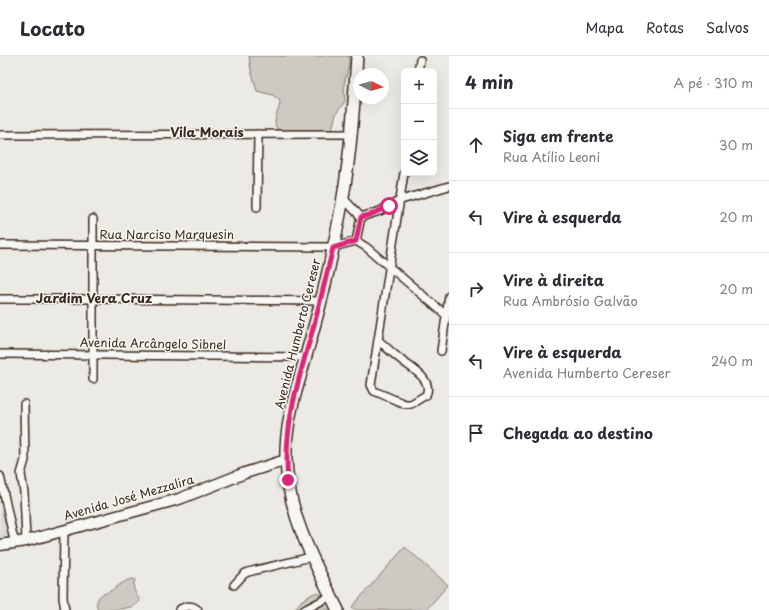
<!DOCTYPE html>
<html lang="pt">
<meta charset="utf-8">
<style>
:root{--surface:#fff;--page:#f7f7f7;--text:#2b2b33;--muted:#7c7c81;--line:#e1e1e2}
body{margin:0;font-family:"Playpen Sans",sans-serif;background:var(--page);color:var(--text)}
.controls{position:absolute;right:12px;top:12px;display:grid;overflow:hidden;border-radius:6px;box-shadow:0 4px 16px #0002}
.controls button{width:36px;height:36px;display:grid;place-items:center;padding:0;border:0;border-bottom:1px solid var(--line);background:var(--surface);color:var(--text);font:20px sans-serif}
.compass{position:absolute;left:353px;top:12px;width:36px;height:36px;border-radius:50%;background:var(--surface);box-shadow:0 4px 16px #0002;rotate:95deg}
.stop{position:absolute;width:12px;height:12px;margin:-9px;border:3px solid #db2777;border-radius:50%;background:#fff}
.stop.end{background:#db2777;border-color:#fff;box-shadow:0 1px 4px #0008}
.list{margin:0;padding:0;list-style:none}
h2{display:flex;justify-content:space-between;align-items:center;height:52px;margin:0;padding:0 16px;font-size:17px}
h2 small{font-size:13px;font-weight:400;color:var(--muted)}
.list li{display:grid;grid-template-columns:26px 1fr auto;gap:12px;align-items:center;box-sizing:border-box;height:72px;padding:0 16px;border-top:1px solid var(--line)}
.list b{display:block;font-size:15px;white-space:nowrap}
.list p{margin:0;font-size:13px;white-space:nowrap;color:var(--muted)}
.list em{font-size:13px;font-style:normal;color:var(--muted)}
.icon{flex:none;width:22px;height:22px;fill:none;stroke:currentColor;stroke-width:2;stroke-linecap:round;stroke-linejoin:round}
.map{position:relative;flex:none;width:449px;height:554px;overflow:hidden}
header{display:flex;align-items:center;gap:24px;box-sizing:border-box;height:56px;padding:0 20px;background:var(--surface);border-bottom:1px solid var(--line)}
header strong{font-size:19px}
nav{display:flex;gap:22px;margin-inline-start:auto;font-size:14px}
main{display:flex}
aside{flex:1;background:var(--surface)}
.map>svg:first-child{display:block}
</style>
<header>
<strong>Locato</strong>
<nav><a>Mapa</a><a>Rotas</a><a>Salvos</a></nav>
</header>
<main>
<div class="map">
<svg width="449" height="554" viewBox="0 0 449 554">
<rect width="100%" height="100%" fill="#ebeae5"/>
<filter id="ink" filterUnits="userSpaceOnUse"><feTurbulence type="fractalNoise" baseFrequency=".025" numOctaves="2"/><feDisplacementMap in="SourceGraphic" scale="8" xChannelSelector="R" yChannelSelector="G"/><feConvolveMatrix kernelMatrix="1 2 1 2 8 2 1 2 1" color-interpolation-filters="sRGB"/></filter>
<g filter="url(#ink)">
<path fill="#dcdad4" d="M0,429L13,480L7,483L0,484Z"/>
<g fill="#cdcac4" stroke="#847a71">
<path d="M249,0H349V9L344,28L345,45L336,58L332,73L328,75L285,76L277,73C271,63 280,56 280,45L273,39L257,35L251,14Z"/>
<path d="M405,491L448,529L426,554H355L352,551Z"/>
<path d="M133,523L135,524C131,532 136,538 140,545C133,554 111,554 98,554C96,550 96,546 99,541C102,537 106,538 110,535C118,531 124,524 133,523Z"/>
<path d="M314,537C326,537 328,545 332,554H294L301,545Z"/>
</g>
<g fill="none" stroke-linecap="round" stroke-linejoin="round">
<g stroke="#3b2a1e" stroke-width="10">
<g id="street">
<path d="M418,15L420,4"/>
<path d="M0,79L351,78"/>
<path d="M343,142L361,161"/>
<path d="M257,151L258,78"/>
<path d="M361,161L380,155L401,144L449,130"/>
<path d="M93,163V323"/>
<path d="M356,185L361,161"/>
<path d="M0,189L333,191L356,185L366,191L446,259"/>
<path d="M0,243H93L321,245"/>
<path d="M378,284C385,290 392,297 400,303C409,311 434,323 426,339L411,348H405L374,335L371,329L404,117"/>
<path d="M441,295L449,240"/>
<path d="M0,298L305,301"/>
<path d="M24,348L25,404L21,418L24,436L26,485"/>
<path d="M0,420L13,480L16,487"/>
<path d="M64,475L63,542L65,554"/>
<path d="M234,529L244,518L248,516L311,501"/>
<path d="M179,554C185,550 191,548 198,554"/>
<path d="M304,554L331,540"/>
</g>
</g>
<g stroke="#3b2a1e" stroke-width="13">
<path id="secondary" d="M0,489L26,485L179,443L245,417L286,404"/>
</g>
<g stroke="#3b2a1e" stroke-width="14">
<path id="primary" d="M338,554C314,506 288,459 286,404C285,375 292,348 300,321C308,292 317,262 324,233C331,203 338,172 343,141C351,95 354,47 357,0"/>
</g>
<use href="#street" stroke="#f6f6f2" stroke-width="7"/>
<use href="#secondary" stroke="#f6f6f2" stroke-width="10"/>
<use href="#primary" stroke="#f6f6f2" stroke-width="11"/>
</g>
</g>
<g fill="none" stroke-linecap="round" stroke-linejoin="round" filter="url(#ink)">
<path stroke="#db2777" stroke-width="5" d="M288,424C283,373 297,328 311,280C319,251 326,221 333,192L356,185L361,161L370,159L389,150"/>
</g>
<g text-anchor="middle" stroke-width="3" stroke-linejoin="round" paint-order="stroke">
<g font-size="12" fill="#3b2a1e" stroke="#f6f6f2">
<text x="167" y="183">Rua Narciso Marquesin</text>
<text transform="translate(298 278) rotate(-76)" y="4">Avenida Humberto Cereser</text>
<text transform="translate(153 288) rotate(1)" y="4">Avenida Arcângelo Sibnel</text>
<text transform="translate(129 442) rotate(-16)" y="4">Avenida José Mezzalira</text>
</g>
<g font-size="13" font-weight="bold" fill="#3b2a1e" stroke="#f6f6f2">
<text x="207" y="81">Vila Morais</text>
<text x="94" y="247">Jardim Vera Cruz</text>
</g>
</g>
</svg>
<div class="controls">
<button>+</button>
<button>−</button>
<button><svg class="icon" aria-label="layers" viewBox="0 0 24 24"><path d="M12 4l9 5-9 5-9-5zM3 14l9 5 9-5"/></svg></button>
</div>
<svg class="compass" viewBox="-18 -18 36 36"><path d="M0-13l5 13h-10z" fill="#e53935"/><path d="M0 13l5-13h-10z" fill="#7c7c81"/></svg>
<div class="stop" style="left:389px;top:150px"></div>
<div class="stop end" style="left:288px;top:424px"></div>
</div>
<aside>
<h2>4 min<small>A pé · 310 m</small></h2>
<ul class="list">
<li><svg class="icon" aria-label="ahead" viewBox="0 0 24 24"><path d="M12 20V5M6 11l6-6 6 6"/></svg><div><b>Siga em frente</b><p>Rua Atílio Leoni</p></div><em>30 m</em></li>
<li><svg class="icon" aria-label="left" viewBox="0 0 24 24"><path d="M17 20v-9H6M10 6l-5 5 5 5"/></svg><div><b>Vire à esquerda</b></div><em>20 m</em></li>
<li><svg class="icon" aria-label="right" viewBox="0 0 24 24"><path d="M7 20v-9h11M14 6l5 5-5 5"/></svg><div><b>Vire à direita</b><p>Rua Ambrósio Galvão</p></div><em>20 m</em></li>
<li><svg class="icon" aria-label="left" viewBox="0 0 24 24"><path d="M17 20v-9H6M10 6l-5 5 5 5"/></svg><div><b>Vire à esquerda</b><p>Avenida Humberto Cereser</p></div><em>240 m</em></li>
<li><svg class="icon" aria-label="arrive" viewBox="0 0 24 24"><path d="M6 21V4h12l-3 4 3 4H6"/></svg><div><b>Chegada ao destino</b></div></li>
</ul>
</aside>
</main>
